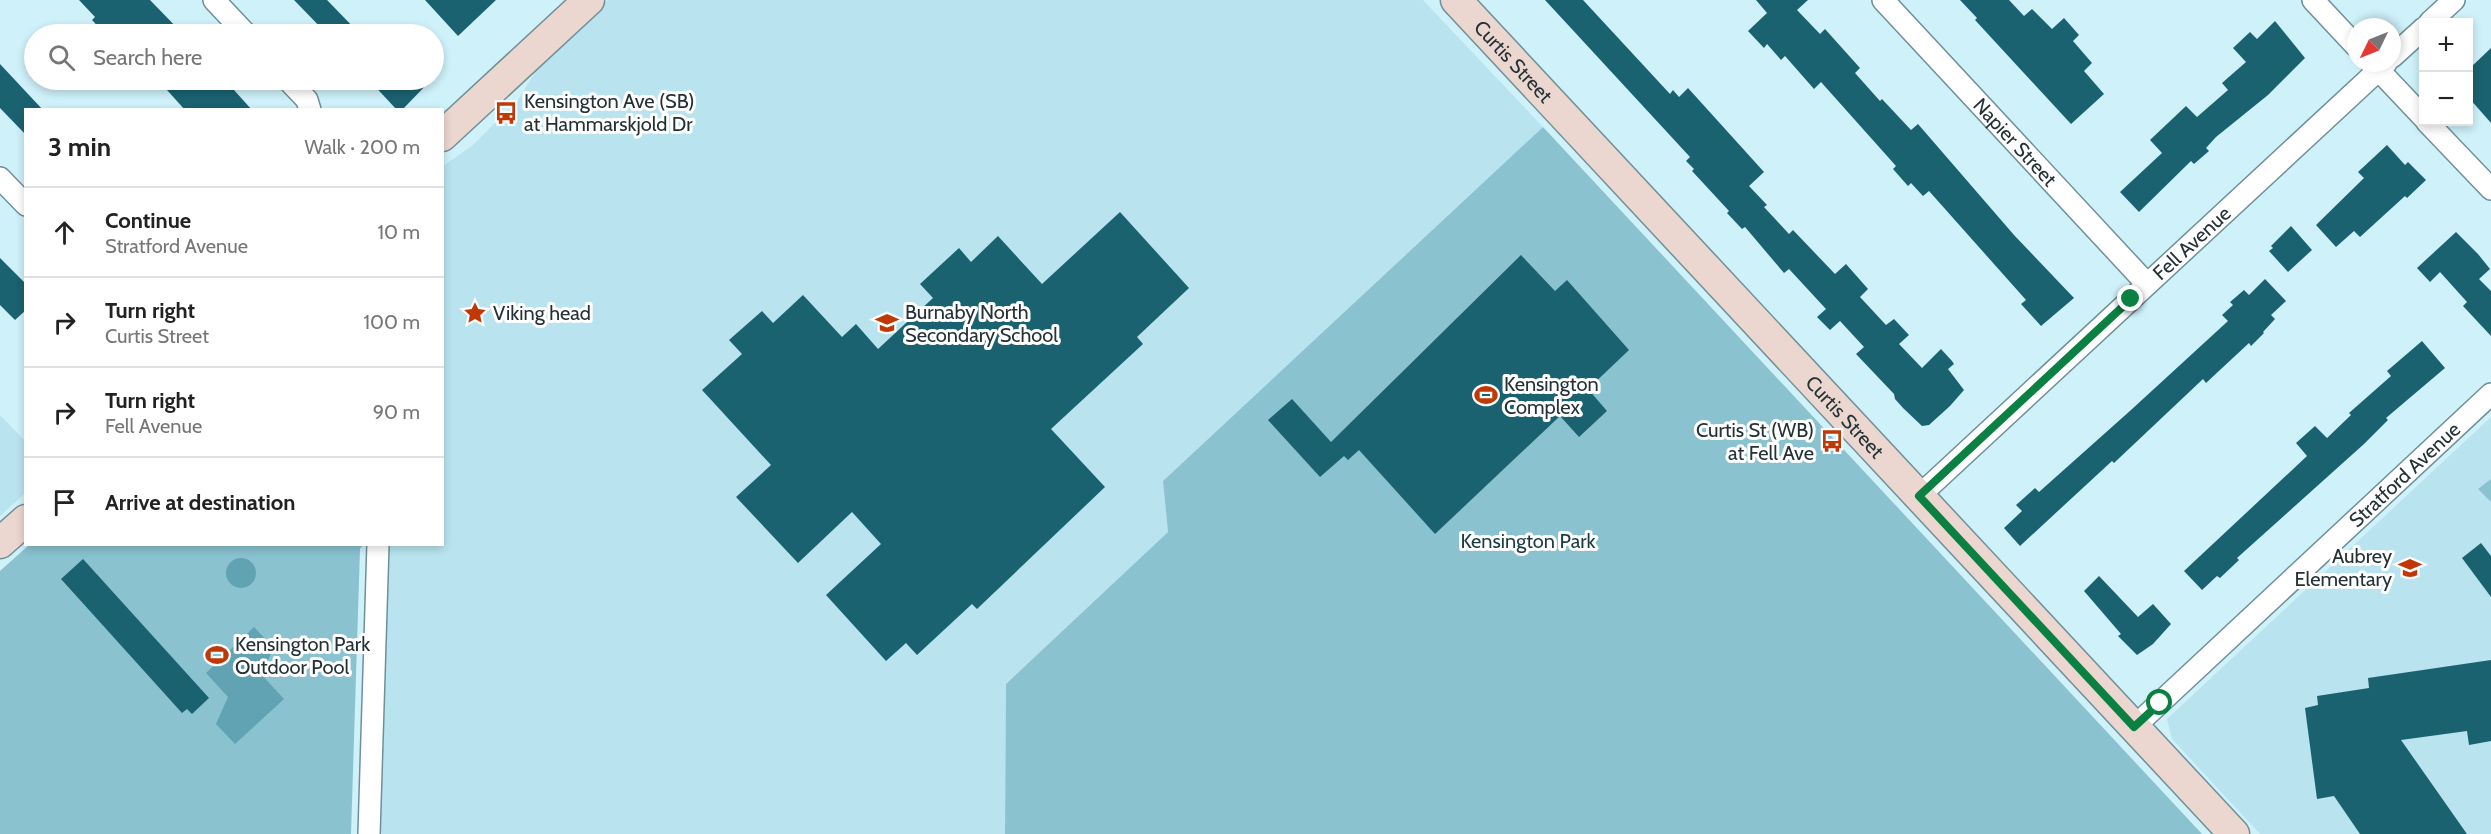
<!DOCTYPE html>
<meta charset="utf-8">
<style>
:root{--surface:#fff;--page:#f2f2f2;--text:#222;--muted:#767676;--line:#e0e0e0}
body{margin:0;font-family:Cabin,sans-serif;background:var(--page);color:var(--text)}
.controls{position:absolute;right:18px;top:18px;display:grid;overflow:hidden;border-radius:0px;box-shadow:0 3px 9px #0003}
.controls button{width:54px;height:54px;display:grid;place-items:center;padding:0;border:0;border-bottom:2px solid var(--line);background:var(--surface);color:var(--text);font:30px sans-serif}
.compass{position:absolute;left:2347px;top:18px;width:54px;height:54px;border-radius:50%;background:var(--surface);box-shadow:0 3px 9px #0003;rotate:227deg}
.stop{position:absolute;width:18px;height:18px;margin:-14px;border:4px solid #0b8043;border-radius:50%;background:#fff}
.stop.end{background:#0b8043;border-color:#fff;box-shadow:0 2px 6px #0008}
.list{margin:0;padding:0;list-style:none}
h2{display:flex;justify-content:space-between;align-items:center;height:78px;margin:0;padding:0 24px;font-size:26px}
h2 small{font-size:20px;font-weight:400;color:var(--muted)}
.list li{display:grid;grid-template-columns:39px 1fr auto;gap:18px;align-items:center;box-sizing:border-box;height:90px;padding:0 24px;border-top:2px solid var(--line)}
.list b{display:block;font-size:22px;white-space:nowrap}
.list p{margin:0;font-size:20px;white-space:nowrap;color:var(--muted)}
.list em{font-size:20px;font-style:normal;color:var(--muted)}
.icon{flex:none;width:33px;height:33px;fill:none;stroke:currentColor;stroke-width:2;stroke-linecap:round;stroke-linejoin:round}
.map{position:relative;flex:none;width:2491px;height:834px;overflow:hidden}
.search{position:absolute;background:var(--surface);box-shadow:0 3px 9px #0003;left:24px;top:24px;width:420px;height:66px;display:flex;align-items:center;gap:15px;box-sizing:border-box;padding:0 21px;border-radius:33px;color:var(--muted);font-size:22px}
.panel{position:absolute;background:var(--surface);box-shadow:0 3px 9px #0003;left:24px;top:108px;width:420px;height:438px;border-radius:0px}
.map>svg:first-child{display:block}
</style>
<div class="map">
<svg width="2491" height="834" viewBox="0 0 2491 834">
<rect width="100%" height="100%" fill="#cff1fa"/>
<g fill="#b9e4ef">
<path d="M608,0H1423L1543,127L1163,481L1168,532L1006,684L1005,834H380L389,545L442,544L443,166L472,146L518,100L538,67Z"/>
<path d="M0,415L26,442L25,493L0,516Z"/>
<path d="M2491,417V834H2260L2172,739L2167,719Z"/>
</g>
<g fill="#8ac2d0">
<path d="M1543,127L2202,834H1005L1006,684L1168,532L1163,481Z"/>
<path d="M2491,479V502L2478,489Z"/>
<path d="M29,545H363L360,549L351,834H0V571Z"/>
</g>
<g fill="#61a3b3">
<circle cx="241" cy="573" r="15"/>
<path d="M254,627L274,648L261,674L284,699L235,744L216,724L228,697L206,673Z"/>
</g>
<g fill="#1b6271">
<path d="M79,0H150L183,34H105L92,20L95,17Z"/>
<path d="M294,0H327L360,34H327Z"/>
<path d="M425,0H496L458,36Z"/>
<path d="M1545,0H1583L1670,94L1673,90L1679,97L1688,88L1764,172L1749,186L1767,205L1764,207L1789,234L1793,230L1835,274L1846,264L1868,289L1860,297L1886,325L1894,319L1909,335L1899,344L1922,368L1941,349L1952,361L1954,364L1948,369L1964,390L1950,406L1929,425L1922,426L1903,408L1895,399L1894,394L1856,354L1864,347L1840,321L1830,330L1817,317L1826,309L1789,269L1784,273L1745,227L1742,229L1727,213L1729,211L1692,171L1694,169L1686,161L1690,157Z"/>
<path d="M1756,0H1808L1797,10L1820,34L1825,29L1860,68L1855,73L1880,101L1882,99L1911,130L1918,124L2014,235L2074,298L2041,326L2021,304L2026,300L1929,191L1923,196L1911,183L1908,186L1893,169L1896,166L1821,82L1814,89L1785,56L1781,60L1767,44L1764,48L1748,31L1767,13Z"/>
<path d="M1960,0H2009L2024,16L2032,9L2052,29L2064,18L2079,35L2073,41L2092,63L2084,71L2104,94L2071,124L1975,20L1977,18Z"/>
<path d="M2275,21L2305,58L2268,95L2216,137L2206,148L2209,151L2194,164L2191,161L2139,212L2120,192L2162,153L2150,140L2186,106L2197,117L2228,90L2222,83L2246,62L2233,48L2250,32L2257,39Z"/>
<path d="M2491,48V123L2469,98V69Z"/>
<path d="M0,64L43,110H26V135L0,108Z"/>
<path d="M158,80H225L252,110H185Z"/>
<path d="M369,80H431L402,110H397Z"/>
<path d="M2387,145L2405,165L2408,162L2426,180L2407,198L2405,196L2360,237L2354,231L2336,247L2316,225L2364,178L2358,172Z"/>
<path d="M1120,212L1189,288L1137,337L1143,344L1051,429L1105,487L977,609L972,604L917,655L906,643L886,661L826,595L881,544L852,512L798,563L736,497L771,465L702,390L742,354L729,340L762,311L773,323L803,295L842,337L856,324L878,349L933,298L920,284L959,248L971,262L998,236L1042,284Z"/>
<path d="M2291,226L2312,250L2288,272L2269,251L2273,248L2271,246Z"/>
<path d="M2456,232L2478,254L2490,269L2479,279L2491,291V336L2463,306L2467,302L2440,272L2430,282L2417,268Z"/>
<path d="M1521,255L1555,291L1567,280L1629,350L1588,389L1607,411L1579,437L1560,416L1435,534L1359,450L1348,460L1344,456L1320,477L1268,420L1292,399L1331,442Z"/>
<path d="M0,258L26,284V310L15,320L0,305Z"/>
<path d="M2265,279L2286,301L2271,315L2275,319L2263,332L2264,333L2251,346L2249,343L2206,383L2203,379L2114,463L2112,461L2020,546L2004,528L2022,511L2016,505L2035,488L2039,492L2131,410L2228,321L2222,315L2233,305L2230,302L2244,290L2249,295Z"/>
<path d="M2422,341L2445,368L2386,418L2388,420L2364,444L2237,558L2239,560L2220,578L2217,576L2202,590L2184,571L2307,456L2296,443L2315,426L2327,438L2351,415L2349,413L2391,376L2387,371Z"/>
<path d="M2481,543L2491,556V597L2462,558Z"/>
<path d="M83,559L209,698L192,714L187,709L182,713L61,579Z"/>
<path d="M2099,576L2138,617L2153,604L2171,624L2153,644L2137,655L2118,636L2121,634L2084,591Z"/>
<path d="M2491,660V741L2469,745L2467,731L2401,740L2467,834H2360L2334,796L2317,799L2305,708L2318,705L2317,696L2369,688L2368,678Z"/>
</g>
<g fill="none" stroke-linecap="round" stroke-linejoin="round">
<g stroke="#709098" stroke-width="24">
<g id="street">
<path d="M214,0L246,34"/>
<path id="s1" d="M1883,0L2147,284"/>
<path d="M2313,0L2356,46"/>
<path d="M2430,22L2454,0"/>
<path d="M2392,57L2424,28"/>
<path d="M2372,63L2424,118"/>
<path d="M288,80L307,100L310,110"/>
<path d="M2427,122L2491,189"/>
<path d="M0,178L26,205"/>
<path id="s2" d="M1919,496L2386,63"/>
<path id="s3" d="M2134,727L2491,394"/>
<path d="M369,834L378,544"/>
</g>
</g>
<g stroke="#709098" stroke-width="33">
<g id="secondary">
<path id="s4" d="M1456,0L2234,834"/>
<path d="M442,136L589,0"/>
<path d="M0,543L26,520"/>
</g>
</g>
<use href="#street" stroke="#fff" stroke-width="21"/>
<use href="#secondary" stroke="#ecd6d0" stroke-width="30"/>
</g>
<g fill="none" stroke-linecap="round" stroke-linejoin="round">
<path stroke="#0b8043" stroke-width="8" d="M2131,299L1919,496L2134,727L2160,703"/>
</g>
<defs>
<g id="bus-bare" transform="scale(1.8)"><path d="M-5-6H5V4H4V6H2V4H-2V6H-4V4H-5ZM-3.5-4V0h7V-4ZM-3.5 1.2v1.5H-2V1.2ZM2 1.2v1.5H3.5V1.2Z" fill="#c03806" stroke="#fff" stroke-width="2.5" paint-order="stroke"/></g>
<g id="sight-bare" transform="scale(1.8)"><path d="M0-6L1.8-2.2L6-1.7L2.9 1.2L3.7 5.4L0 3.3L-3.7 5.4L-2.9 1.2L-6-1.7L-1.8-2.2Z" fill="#c03806" stroke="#fff" stroke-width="2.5" paint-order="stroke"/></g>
<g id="school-bare" transform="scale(1.8)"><path d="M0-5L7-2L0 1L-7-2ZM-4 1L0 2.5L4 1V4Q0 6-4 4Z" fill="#c03806" stroke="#fff" stroke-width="2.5" paint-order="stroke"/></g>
<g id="stadium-bare" transform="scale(1.8)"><path d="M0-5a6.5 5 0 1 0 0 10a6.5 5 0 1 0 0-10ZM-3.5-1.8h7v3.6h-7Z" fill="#c03806" stroke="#fff" stroke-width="2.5" paint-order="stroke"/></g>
</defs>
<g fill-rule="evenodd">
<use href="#bus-bare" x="506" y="113"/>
<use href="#sight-bare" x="475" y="313"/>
<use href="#school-bare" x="887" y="323"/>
<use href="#stadium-bare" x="1486" y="395"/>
<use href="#bus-bare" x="1832" y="441"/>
<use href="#school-bare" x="2410" y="568"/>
<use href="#stadium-bare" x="217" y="655"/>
</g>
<g text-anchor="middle" stroke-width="6" stroke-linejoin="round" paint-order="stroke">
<g font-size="20" fill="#243135" stroke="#fff">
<text dy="7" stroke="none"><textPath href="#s4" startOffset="84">Curtis Street</textPath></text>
<text dy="7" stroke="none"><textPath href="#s1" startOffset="194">Napier Street</textPath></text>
<text dy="7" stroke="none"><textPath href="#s2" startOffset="372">Fell Avenue</textPath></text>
<text dy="7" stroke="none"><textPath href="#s4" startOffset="570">Curtis Street</textPath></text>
<text dy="7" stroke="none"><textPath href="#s3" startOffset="370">Stratford Avenue</textPath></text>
</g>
<g font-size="20" fill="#243135" stroke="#fff" text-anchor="start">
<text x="524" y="108">Kensington Ave (SB)<tspan x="524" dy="23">at Hammarskjold Dr</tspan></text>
<text x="905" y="319">Burnaby North<tspan x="905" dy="23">Secondary School</tspan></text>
<text x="493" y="320">Viking head</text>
<text x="1504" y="391">Kensington<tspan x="1504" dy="23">Complex</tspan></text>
<text x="1814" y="437" text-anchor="end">Curtis St (WB)<tspan x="1814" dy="23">at Fell Ave</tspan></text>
<text x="2392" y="563" text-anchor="end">Aubrey<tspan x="2392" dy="23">Elementary</tspan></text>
<text x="235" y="651">Kensington Park<tspan x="235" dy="23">Outdoor Pool</tspan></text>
</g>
<g font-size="20" fill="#1b3c43" stroke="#fff">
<text x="1528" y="548">Kensington Park</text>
</g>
</g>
</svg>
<div class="controls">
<button>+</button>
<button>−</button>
</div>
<svg class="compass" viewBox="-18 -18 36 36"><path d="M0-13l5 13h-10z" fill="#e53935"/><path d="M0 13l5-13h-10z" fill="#767676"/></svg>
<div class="stop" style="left:2160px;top:703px"></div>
<div class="stop end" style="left:2131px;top:299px"></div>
<div class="search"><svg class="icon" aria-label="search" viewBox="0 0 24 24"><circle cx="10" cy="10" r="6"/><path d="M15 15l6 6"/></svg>Search here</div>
<section class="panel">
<h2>3 min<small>Walk · 200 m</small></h2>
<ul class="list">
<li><svg class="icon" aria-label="ahead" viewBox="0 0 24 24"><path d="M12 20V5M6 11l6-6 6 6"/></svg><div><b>Continue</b><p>Stratford Avenue</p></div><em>10 m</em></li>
<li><svg class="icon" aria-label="right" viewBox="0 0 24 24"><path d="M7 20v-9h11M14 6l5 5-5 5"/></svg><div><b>Turn right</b><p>Curtis Street</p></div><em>100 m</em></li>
<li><svg class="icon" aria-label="right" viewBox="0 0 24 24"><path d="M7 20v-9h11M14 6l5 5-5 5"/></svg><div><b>Turn right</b><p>Fell Avenue</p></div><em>90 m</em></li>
<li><svg class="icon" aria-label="arrive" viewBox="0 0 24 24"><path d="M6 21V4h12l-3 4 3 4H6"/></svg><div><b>Arrive at destination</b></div></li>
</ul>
</section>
</div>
